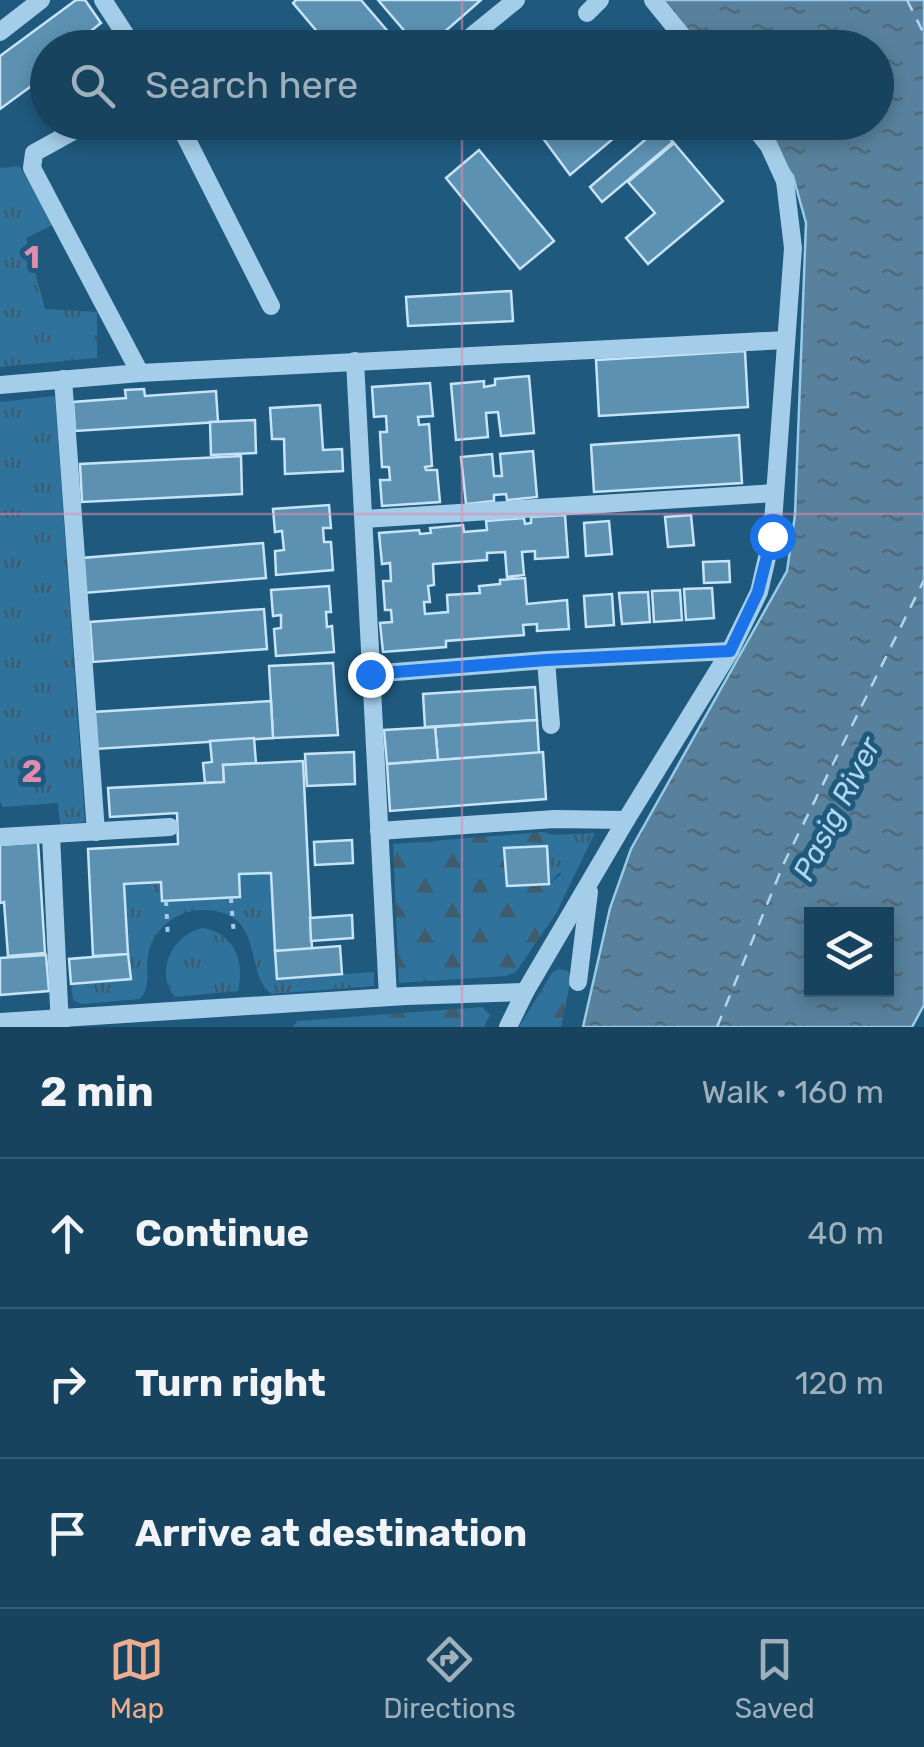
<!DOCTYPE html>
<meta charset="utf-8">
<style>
:root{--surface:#17435e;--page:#204a64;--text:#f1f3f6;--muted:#9eb0bc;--line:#365c73;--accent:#eead8d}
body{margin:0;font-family:Rubik,sans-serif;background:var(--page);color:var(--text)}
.controls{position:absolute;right:30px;bottom:30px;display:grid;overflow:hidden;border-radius:0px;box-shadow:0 5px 15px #0003}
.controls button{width:90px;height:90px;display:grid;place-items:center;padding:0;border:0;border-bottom:2px solid var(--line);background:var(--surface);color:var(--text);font:50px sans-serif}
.stop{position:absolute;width:30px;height:30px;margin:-22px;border:8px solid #1a73e8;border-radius:50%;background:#fff}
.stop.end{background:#1a73e8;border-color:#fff;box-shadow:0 2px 10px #0008}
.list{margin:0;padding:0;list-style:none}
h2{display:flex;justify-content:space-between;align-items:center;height:130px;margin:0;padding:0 40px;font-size:42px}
h2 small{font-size:32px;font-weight:400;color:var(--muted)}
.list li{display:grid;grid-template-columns:65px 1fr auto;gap:30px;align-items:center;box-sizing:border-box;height:150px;padding:0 40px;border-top:2px solid var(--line)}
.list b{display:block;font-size:38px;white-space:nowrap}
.list em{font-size:32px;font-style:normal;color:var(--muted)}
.icon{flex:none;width:55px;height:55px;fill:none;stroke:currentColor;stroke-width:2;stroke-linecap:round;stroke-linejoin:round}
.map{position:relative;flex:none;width:924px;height:1027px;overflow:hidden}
.search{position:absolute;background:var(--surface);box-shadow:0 5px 15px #0003;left:30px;right:30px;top:30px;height:110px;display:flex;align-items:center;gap:25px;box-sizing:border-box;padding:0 35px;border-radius:55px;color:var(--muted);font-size:38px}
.sheet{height:580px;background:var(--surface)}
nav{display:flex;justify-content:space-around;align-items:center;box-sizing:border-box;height:140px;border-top:2px solid var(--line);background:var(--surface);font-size:28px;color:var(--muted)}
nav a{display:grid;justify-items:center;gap:5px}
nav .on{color:var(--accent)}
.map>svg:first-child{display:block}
</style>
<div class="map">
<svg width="924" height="1027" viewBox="0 0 924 1027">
<defs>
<pattern id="grass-tufts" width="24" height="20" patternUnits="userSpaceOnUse" patternTransform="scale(2.5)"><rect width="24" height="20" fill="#2f729b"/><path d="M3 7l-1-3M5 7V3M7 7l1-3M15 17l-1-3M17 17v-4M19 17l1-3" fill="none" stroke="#405b6c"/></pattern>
<pattern id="forest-firs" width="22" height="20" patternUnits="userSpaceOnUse" patternTransform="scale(2.5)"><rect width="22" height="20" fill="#2f729b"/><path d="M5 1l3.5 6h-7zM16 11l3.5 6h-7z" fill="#405b6c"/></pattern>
<pattern id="water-ripples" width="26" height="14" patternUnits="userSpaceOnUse" patternTransform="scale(2.5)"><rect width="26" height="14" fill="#57819c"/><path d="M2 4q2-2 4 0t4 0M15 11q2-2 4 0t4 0" fill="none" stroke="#526978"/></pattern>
</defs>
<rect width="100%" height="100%" fill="#1f597e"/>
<g fill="url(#grass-tufts)">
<path d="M19,166L55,224L26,238L45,309L97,312V358L0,367V168Z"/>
<path d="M55,396L85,822L60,824L58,803L3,807L0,801V402Z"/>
<path d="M595,833L573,878L559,873L549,884L548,857L557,843L552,835Z"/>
<path d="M271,873L277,979L374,972V986L272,994C243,975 267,912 205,910C178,909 153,928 148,955C145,971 152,985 140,999L82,1004L73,1000L71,984L130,978L124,884L161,882L163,901L239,897V874Z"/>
<path d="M202,928C234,932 245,961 238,991L175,997C154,973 172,935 202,928Z"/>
</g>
<g fill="url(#forest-firs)">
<path d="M544,832L552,835L557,843L548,857L546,846L505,849L507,886L549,884L564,872L573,878L557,912L516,972L506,976L399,983L393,844Z"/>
<path d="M558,969L568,971L571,978L561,1027H519L552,973Z"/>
<path d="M482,1007L490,1015L484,1027H293L297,1021Z"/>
</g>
<path fill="url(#water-ripples)" stroke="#96cbe9" stroke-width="2.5" fill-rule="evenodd" d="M662,0H924V1005L912,1027H583L610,908L631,849L787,571L795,515L806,223L793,176L755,123L876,122V48L698,47ZM812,914H886V989H812Z"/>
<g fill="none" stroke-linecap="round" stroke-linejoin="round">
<g stroke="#aed7ef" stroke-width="2.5" stroke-dasharray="12 10" stroke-linecap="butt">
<path d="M907,0L924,34"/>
<path d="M717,1027L784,863L924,580"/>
</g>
</g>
<g fill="#5c91b2" stroke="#c7e4f6" stroke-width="2.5">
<path d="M76,0H85L101,23L69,48H48V96L37,82L0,109V56Z"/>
<path d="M296,0H361L402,48H331L293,3Z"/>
<path d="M378,0H481L426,48H419Z"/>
<path d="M531,122H566L574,131L584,122H633L570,175Z"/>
<path d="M660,127L673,142L602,202L590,187Z"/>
<path d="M674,143L723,201L648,264L626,238L655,213L628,182Z"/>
<path d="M479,150L554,241L520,269L446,178Z"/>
<path d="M511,291L513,321L408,326L406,297Z"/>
<path d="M745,351L748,407L599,416L596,360Z"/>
<path d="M529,376L534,433L501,436L498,412L486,413L488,437L456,440L451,384L484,381V387L495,385V379Z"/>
<path d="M430,383L433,416L418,417L419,425L429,424L432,466L425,467L426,470H437L440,502L382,506L380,480H390L389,467H382L380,432H387L386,416L374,417L372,387Z"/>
<path d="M144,389L145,396L216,391L218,422L75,431L73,402L126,398L125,390Z"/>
<path d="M320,405L323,450L342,449L343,471L285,474L284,439H272L270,408Z"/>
<path d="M255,420L256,453L211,455L210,422Z"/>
<path d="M739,435L742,483L594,492L591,445Z"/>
<path d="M533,451L537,497L507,500L506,494L494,495V501L466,504L461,457L492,454L494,476H502L500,454Z"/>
<path d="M241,456L242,494L82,502L80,464Z"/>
<path d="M329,505L331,528H323L324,542H331L333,570L276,575L275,551L284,550L282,531L275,532L273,509Z"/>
<path d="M565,515L568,557L535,559V551L522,552L524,575L507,577L505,552L487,553V560L433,564L434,585L428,586L430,602H424L425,614L448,612L447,595L480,593L479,586L500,584V580L525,578L527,604L567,600L569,629L537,631V624L523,625L524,635L446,641V647L383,652L380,623L392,622L391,610H385L383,581H391L390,563L382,564L379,533L419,530L420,534L431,533L430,528L463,525L464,532L487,530L486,521L524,518L525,524L531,523V517Z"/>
<path d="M691,515L694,545L668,547L665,517Z"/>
<path d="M609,521L612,554L586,556L584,523Z"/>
<path d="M263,543L266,578L84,593L82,558Z"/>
<path d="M729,561L730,582L704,583L703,562Z"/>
<path d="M329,586L331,612H326L327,627L332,626L334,652L276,656L274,629L281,628V615L273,616L271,590Z"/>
<path d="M712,588L714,618L686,620L684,589Z"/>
<path d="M680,590L682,620L654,622L652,591Z"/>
<path d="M648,592L650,622L622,624L619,593Z"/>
<path d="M612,594L614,625L586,627L584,596Z"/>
<path d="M264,609L267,649L93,662L90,622Z"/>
<path d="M333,663L338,735L273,738L269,666Z"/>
<path d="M535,687L537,720L425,727L423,694Z"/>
<path d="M271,701L273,738L95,749L93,712Z"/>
<path d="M537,720L539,753L438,760L435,727Z"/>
<path d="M435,727L438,760L387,764L384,730Z"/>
<path d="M254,738L256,763L223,765L224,782L205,783L203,763L212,762L210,741Z"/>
<path d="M354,752L355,784L307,786L305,754Z"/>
<path d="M543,752L546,799L390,811L387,764Z"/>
<path d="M303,761L312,949L275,951L271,873L239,874L240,897L162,901L161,882L124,884L128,954L93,956L88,849L178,844L177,813L110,817L108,788L224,782L223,765Z"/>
<path d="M352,840L353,863L315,865L314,842Z"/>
<path d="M38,842L45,953L8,956L4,902L0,903V845Z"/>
<path d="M547,846L549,884L507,886L504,848Z"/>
<path d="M352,915L353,938L311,941L310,918Z"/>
<path d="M340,946L342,974L277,979L275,951Z"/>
<path d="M128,954L131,979L71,984L69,959Z"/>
<path d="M46,955L49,991L0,995V958Z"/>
</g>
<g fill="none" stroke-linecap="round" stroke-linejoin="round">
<g stroke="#a3cde8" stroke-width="4" stroke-dasharray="5 8" stroke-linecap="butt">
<path d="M231,898L234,936"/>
<path d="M166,901L168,939"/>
</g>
<g stroke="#a3cde8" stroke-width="18">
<path d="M103,0L134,48"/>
<path d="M653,0L692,48"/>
<path d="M587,13L600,0"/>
<path d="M0,32L41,0"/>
<path d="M457,48L516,0"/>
<path d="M90,122L34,153L32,168L140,373"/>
<path d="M178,122L271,306"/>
<path d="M355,361L388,997"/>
<path d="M63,379L96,832"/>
<path d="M0,385L140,373L786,340"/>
<path d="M364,519L775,493"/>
<path d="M546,660L551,725"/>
<path d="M370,674L546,660L730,651"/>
<path d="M379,831L554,819L626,820"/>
<path d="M51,835L60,1027"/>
<path d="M0,837L170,827"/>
<path d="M578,982L589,892"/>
<path d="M0,1022L406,996L525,992"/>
<path d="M508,1027L525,992L626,820L730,651L759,592L772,536L793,248L785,181L769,146L750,122"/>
</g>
</g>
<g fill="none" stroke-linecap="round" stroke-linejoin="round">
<path stroke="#1a73e8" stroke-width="12" d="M370,674L546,660L730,651L758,592L772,536"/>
</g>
<path fill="none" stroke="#e08cad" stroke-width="2.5" stroke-opacity="0.55" d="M462,0V48M462,122V1027M0,514H924"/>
<g text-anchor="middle" stroke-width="10" stroke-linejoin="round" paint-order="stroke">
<g font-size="30" font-style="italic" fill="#aed7ef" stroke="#1f597e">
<text transform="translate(837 809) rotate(-63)" y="10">Pasig River</text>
</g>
</g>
<g font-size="32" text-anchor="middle" font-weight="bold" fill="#e08cad" stroke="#1f597e" stroke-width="10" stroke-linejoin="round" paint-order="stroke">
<text x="32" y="268">1</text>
<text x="32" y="782">2</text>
</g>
</svg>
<div class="controls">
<button><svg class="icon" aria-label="layers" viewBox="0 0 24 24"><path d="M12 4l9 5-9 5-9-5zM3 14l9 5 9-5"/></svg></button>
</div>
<div class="stop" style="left:772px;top:536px"></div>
<div class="stop end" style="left:370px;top:674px"></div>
<div class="search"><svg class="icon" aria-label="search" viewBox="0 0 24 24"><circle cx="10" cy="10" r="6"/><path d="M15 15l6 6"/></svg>Search here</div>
</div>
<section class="sheet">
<h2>2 min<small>Walk · 160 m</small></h2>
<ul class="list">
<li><svg class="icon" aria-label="ahead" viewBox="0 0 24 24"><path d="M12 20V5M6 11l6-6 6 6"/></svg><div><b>Continue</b></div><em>40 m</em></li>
<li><svg class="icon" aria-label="right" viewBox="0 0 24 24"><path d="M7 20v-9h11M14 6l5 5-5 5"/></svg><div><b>Turn right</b></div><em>120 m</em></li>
<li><svg class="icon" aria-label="arrive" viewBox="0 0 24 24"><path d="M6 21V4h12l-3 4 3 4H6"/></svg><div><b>Arrive at destination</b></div></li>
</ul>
</section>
<nav>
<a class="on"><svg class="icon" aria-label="map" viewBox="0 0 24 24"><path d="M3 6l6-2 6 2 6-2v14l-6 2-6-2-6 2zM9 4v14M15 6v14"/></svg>Map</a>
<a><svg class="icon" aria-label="directions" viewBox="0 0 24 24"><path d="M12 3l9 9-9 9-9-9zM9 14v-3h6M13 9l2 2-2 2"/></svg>Directions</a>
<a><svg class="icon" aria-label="saved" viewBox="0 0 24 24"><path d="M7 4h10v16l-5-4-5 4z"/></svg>Saved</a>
</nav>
